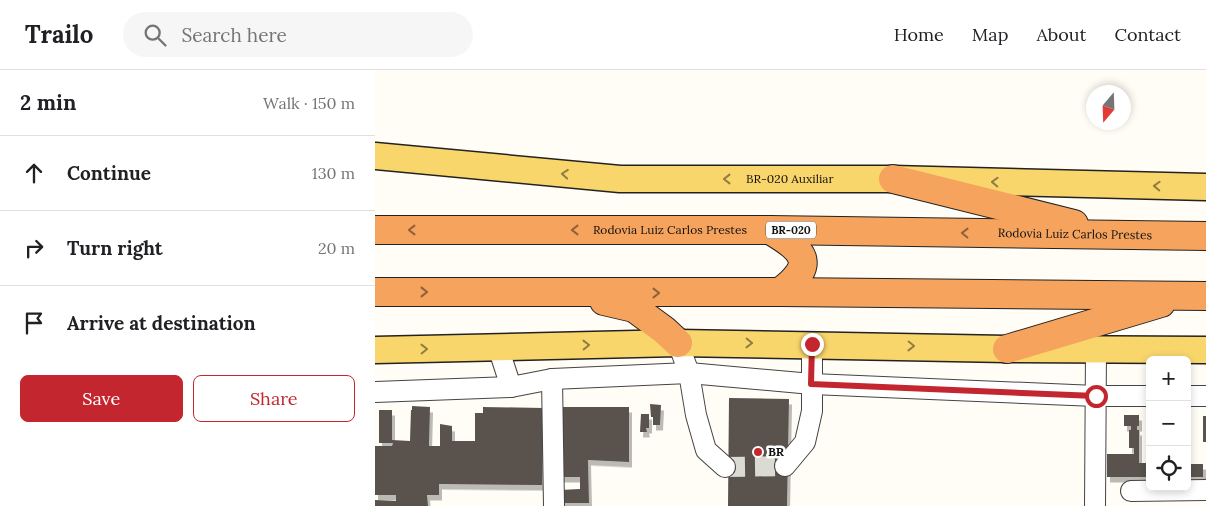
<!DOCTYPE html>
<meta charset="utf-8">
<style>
:root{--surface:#fff;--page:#f6f6f6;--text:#202124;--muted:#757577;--line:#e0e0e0;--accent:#c3262e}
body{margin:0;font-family:Lora,serif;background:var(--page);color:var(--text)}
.controls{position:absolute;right:15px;bottom:15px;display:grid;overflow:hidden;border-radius:8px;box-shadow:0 2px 8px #0003}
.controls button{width:45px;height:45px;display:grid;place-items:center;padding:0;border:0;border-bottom:1px solid var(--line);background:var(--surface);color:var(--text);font:25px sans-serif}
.compass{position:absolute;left:711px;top:15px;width:45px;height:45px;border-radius:50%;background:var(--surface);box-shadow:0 2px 8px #0003;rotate:199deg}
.stop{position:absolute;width:15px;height:15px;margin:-11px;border:4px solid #c3262e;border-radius:50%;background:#fff}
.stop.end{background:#c3262e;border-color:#fff;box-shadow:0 1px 5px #0008}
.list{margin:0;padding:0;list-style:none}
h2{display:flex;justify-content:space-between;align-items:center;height:65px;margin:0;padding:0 20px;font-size:21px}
h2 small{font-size:16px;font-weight:400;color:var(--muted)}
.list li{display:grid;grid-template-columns:32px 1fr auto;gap:15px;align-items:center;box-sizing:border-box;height:75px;padding:0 20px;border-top:1px solid var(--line)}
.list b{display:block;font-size:19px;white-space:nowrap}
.list em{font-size:16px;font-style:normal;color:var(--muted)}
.actions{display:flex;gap:10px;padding:15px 20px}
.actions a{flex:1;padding:11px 0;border:1px solid var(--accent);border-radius:8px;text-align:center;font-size:18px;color:var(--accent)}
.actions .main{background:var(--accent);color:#fff}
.icon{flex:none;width:28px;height:28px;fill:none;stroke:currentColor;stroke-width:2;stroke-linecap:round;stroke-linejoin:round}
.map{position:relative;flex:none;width:831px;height:436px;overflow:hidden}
header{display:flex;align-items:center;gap:30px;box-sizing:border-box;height:70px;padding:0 25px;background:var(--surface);border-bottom:1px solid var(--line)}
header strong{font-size:24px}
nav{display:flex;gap:28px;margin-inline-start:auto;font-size:18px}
.search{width:350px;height:45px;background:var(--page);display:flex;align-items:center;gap:12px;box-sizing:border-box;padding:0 18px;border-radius:28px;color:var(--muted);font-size:19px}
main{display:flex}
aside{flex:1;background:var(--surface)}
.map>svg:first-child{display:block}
</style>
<header>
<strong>Trailo</strong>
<div class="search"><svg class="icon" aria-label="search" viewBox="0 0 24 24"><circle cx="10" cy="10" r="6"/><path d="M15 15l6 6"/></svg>Search here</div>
<nav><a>Home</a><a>Map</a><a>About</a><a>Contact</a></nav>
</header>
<main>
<aside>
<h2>2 min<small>Walk · 150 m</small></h2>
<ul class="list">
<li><svg class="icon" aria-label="ahead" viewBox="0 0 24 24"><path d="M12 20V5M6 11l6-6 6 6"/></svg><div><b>Continue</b></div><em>130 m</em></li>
<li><svg class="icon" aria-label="right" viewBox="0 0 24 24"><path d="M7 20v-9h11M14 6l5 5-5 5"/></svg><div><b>Turn right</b></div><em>20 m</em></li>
<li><svg class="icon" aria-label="arrive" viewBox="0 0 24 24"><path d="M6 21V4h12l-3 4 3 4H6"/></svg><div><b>Arrive at destination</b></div></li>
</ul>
<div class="actions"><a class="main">Save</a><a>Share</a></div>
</aside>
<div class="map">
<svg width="831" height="436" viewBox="0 0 831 436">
<defs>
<filter id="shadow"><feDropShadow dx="3" dy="5.5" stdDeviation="0" flood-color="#0004"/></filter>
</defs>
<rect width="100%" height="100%" fill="#fffdf5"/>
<g fill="#5a524d" filter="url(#shadow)">
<path d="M354,328L414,329L412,436H353Z"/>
<path d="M275,334L286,335L285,355H278V347H276Z"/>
<path d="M37,336L55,337L54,376H65V354L77,356V371H100V343H108V337L168,338L167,415L64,414V425H52L53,436H0V430L21,431V425H0V376H17L18,373H4V340H17V370L35,371L36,340H37Z"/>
<path d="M181,337H254V392L213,390L214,433H185V420L205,419V407H183Z"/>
<path d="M266,344H274V358H271L272,362H265Z"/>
<path d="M749,345H764V356H762V360H764V393H775V407H732V384H759V378H754V360H756V356H749Z"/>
<rect x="828" y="346" width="3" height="26"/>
<rect x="812" y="394" width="16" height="13"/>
</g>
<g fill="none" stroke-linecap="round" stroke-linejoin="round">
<path stroke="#dbdad3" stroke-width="20" stroke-dasharray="20 10" stroke-linecap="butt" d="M350,397L410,396"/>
<g stroke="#444" stroke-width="22">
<g id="minor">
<path d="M303,273L314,303L321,345L331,380L350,397"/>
<path d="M123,277L136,317L177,309L314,303L437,314L721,326H775"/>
<path d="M177,309L179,436"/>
<path d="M0,322L136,317"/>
<path d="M812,326H831"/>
<path d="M410,396L430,372L437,341V274"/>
<path d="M756,421L831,420"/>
<path d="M720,436L721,279"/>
</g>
</g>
<g stroke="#222" stroke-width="29">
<g id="major">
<path id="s1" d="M0,86L245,109H518L831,117"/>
<path d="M0,280L303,273L632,279L831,280"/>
</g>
</g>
<g stroke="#222" stroke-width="30">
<g id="highway">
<path d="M518,109L699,154"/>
<path id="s2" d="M0,160H395L831,166"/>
<path d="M395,160C429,180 443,194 405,222"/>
<path d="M0,222H405L831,226"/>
<path d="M229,231L259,238L289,260L303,273"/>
<path d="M632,279L786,233"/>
</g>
</g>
<use href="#minor" stroke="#fff" stroke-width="20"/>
<use href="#major" stroke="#f9d66b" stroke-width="26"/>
<use href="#highway" stroke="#f5a35d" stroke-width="28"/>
</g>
<defs><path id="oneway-chevron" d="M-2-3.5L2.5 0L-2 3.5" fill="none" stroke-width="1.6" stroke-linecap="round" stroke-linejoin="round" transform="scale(1.25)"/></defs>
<g stroke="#917d42">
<use href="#oneway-chevron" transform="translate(190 104) rotate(-175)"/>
<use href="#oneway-chevron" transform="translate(352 109) rotate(-180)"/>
<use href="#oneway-chevron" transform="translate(620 112) rotate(-178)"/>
<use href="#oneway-chevron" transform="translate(782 116) rotate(-178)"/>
<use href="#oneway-chevron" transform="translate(374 273) rotate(1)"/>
<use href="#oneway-chevron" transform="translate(211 275) rotate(-1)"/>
<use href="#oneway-chevron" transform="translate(536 276) rotate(1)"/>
<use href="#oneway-chevron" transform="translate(49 279) rotate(-1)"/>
</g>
<g stroke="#8e613b">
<use href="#oneway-chevron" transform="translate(37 160) rotate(-180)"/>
<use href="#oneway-chevron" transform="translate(200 160) rotate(-180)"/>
<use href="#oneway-chevron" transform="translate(590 163) rotate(-179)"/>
<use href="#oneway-chevron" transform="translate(49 222)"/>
<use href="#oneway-chevron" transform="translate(281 223)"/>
</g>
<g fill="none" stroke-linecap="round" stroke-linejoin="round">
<path stroke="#c3262e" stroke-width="6" d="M437,274L436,314L721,326"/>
</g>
<circle fill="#c3262e" stroke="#fff" stroke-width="2" cx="383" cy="382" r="5"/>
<g text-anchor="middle" stroke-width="5" stroke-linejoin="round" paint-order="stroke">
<rect fill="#fff" stroke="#585858" stroke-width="1" x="391" y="151.5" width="50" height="17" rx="4"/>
<g font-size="11" font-weight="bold" fill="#111">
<text x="416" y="164">BR-020</text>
</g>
<g font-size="12" fill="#111" stroke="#fff">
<text dy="4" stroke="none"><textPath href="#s1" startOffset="416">BR-020 Auxiliar</textPath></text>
<text dy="4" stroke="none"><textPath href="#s2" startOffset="295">Rodovia Luiz Carlos Prestes</textPath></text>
<text dy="4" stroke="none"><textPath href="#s2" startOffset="700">Rodovia Luiz Carlos Prestes</textPath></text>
</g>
<g font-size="12" font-weight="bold" fill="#111" stroke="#fff" text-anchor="start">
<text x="393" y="386">BR</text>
</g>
</g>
</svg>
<div class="controls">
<button>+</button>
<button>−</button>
<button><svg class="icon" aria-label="locate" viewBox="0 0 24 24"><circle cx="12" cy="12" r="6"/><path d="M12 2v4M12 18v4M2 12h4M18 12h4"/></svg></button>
</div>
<svg class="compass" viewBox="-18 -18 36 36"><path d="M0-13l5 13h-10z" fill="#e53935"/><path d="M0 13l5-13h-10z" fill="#757577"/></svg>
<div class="stop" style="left:721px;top:326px"></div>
<div class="stop end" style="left:437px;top:274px"></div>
</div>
</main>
